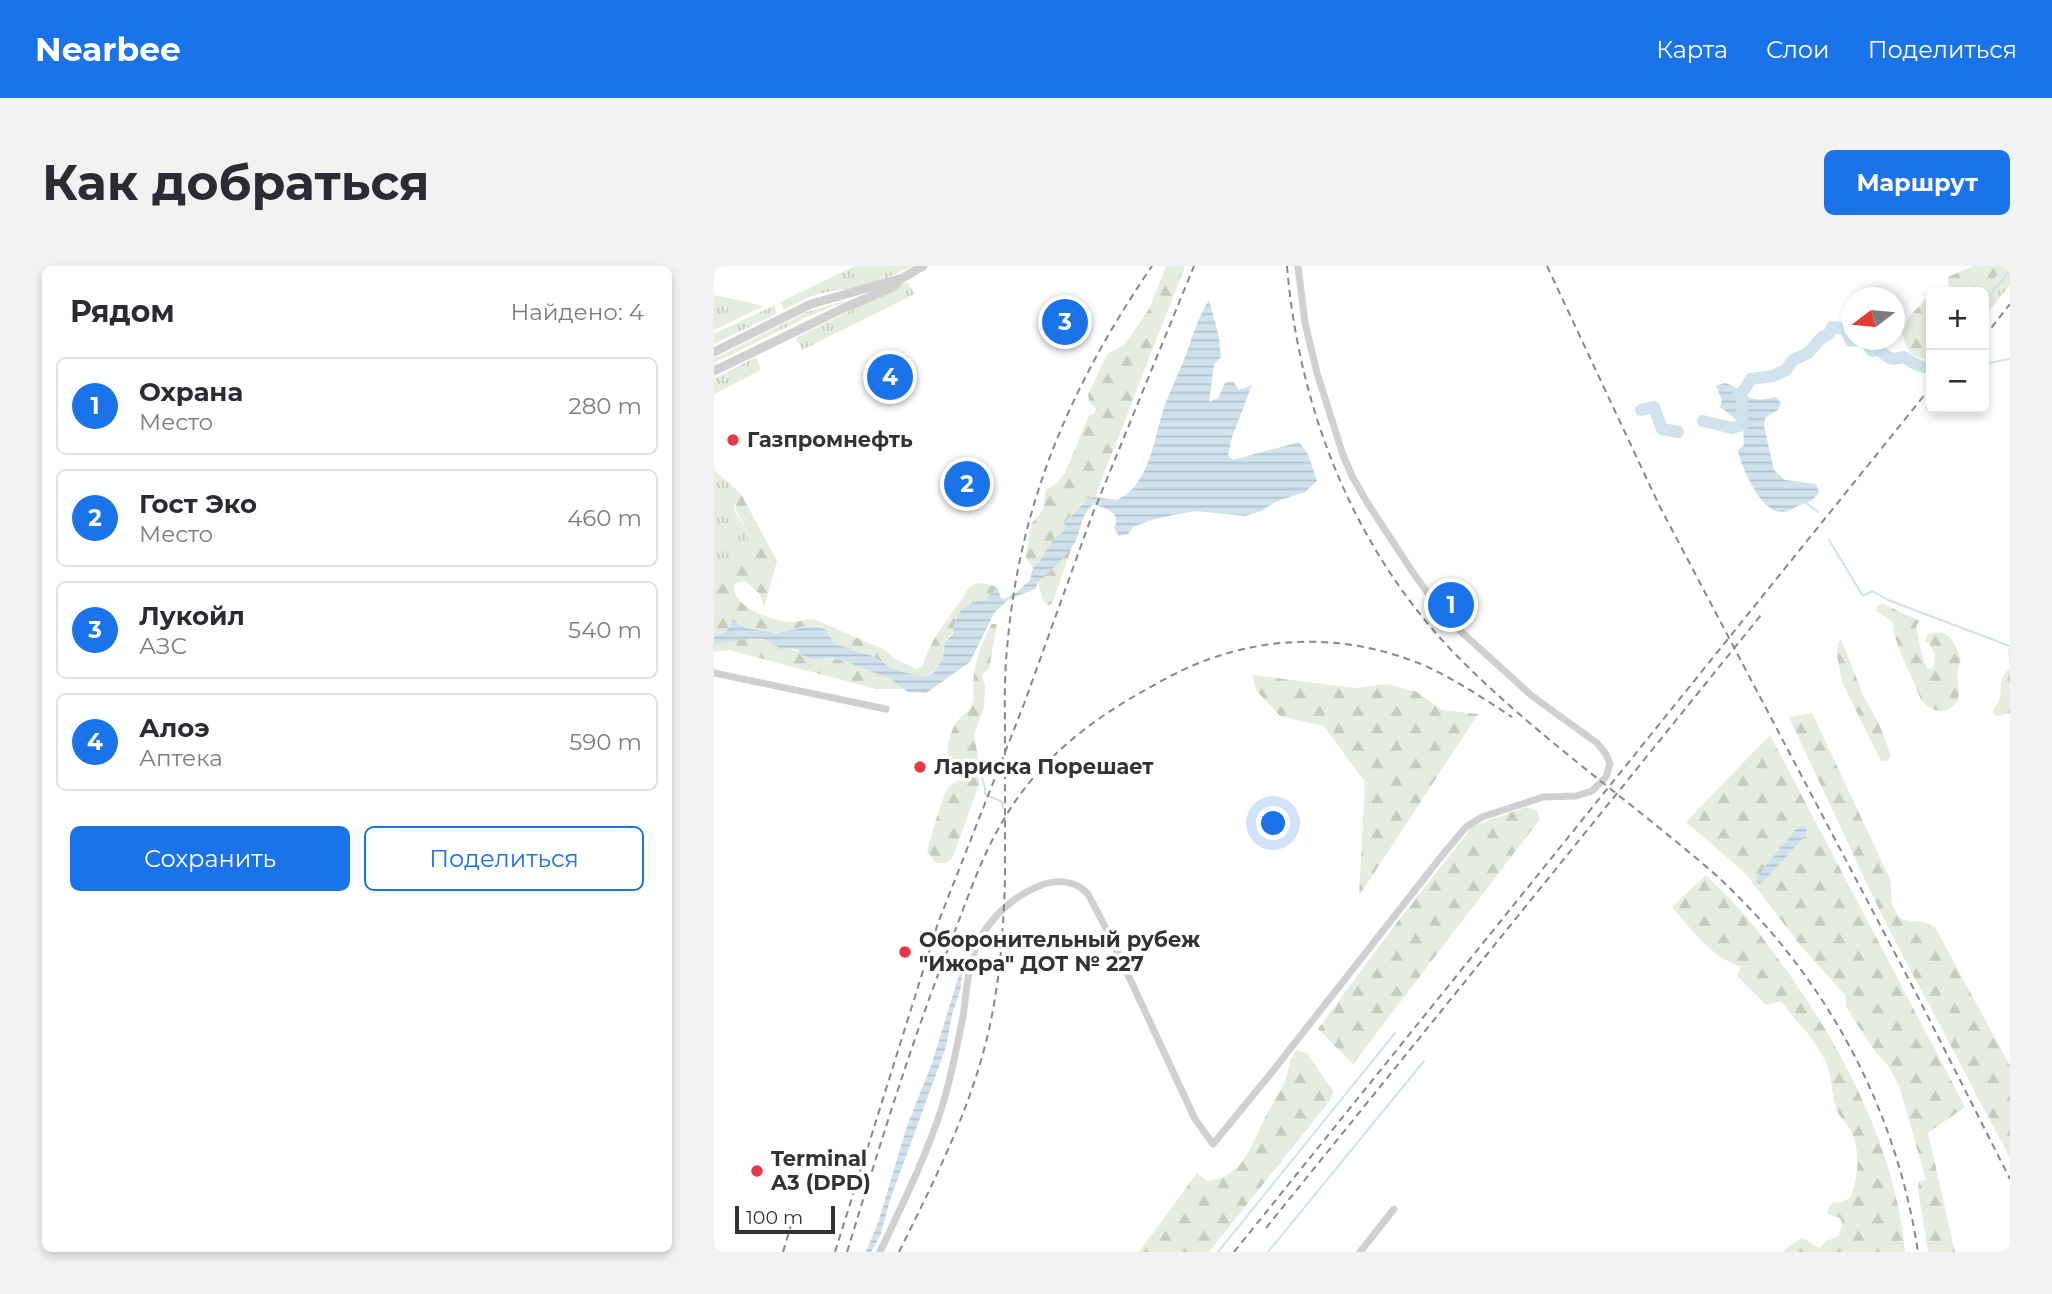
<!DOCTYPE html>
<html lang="ru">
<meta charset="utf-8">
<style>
:root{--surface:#fff;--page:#f2f2f3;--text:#2b2b33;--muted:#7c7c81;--line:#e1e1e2;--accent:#1a73e8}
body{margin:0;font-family:Montserrat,sans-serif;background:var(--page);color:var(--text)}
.controls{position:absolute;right:21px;top:21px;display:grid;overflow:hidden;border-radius:10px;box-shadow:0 4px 10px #0003}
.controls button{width:63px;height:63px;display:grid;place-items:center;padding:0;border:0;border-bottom:2px solid var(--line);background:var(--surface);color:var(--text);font:35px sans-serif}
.compass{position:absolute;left:1128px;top:21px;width:63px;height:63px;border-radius:50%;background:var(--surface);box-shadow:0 4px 10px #0003;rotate:254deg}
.scale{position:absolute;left:21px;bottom:18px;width:100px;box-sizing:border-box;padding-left:7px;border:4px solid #333;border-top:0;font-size:19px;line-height:24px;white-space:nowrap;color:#333;-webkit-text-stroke:5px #fff;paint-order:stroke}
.you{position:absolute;left:560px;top:558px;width:24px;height:24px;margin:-18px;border:5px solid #fff;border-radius:50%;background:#1a73e8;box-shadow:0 0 0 10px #1a73e833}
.badge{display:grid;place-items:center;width:46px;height:46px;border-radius:50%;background:var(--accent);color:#fff;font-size:23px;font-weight:700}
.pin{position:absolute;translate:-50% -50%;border:4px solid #fff;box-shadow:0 2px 7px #0006}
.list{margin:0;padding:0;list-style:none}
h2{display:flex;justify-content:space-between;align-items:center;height:91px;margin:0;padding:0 28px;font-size:30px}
h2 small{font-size:23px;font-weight:400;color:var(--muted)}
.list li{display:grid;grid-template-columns:46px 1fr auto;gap:21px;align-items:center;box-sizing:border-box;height:98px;margin:0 14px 14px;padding:0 14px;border:2px solid var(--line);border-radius:10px}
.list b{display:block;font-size:26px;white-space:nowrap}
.list p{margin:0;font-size:23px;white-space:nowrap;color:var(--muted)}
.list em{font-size:23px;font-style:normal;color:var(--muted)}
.actions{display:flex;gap:14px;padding:21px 28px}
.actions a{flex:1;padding:16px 0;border:2px solid var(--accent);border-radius:10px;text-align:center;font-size:24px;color:var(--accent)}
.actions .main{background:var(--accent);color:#fff}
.map{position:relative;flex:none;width:1296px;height:986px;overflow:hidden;border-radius:10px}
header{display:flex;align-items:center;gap:42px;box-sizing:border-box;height:98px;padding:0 35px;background:var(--accent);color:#fff}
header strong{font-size:33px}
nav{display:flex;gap:38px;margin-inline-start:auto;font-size:24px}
.intro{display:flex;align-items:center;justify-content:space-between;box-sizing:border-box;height:168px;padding:0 42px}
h1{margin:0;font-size:49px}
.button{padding:18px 32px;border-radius:10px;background:var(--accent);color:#fff;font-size:24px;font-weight:700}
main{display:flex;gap:42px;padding:0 42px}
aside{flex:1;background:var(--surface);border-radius:10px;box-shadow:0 4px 10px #0003}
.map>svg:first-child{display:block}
</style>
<header>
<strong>Nearbee</strong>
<nav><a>Карта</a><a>Слои</a><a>Поделиться</a></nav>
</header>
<div class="intro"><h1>Как добраться</h1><a class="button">Маршрут</a></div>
<main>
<aside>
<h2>Рядом<small>Найдено: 4</small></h2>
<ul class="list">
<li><span class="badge">1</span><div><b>Охрана</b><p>Место</p></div><em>280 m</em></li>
<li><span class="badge">2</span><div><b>Гост Эко</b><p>Место</p></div><em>460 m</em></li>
<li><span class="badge">3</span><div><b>Лукойл</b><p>АЗС</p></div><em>540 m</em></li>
<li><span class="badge">4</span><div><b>Алоэ</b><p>Аптека</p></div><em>590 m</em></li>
</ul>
<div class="actions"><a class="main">Сохранить</a><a>Поделиться</a></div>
</aside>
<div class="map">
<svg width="1296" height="986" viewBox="0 0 1296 986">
<defs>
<pattern id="grass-tufts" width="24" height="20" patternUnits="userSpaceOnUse" patternTransform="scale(1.75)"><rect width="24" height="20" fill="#e6ecdf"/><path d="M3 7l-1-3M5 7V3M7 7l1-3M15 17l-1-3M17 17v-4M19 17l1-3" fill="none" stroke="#c6cbc0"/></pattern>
<pattern id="forest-firs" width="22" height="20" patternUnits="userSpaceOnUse" patternTransform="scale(1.75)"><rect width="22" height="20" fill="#e6ecdf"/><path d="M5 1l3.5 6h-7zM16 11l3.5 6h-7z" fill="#c6cbc0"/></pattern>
<pattern id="water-rules" width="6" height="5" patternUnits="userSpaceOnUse" patternTransform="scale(1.75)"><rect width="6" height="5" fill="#cfe2ee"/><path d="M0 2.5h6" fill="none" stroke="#b2c2cd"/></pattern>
</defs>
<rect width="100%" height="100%" fill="#fff"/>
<g fill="url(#grass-tufts)">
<path d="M141,0H198L168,14L146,21L113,26L95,31L70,44L66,36Z"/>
<path d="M1292,0H1296V19L1270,51V26H1267Z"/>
<path d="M193,16L201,28L88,84L82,72Z"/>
<path d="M0,29L50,40L0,64Z"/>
<path d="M130,35V36L95,50L0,97V93L93,46Z"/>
<path d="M61,39L62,48L0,78V68Z"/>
<path d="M42,91L47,104L0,128V113Z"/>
<path d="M0,204L27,228L22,232C22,236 20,240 21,244C22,250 29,257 32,263C41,285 17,296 0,300Z"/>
</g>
<g fill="url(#forest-firs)">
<path d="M452,0H471L381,231L374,232L351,256L350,265L339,274L327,293L319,302L312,292V287L318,257L329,244L332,223L341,219L351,207L375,149L381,147L382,142L376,137L374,129L393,88L410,79L435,43Z"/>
<path d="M1259,0H1292L1267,26H1238L1234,17V11Z"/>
<path d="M1217,27V94C1197,91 1194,87 1188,67L1195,51Z"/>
<path d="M27,228L63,295L50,341L46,328L31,315L20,318C16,341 58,354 76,356C87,357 91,351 104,355L171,384L180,392L202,403L209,400C215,376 230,358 244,339C250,331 252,321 261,318C269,316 276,319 283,321L278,328L241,356C240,371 235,367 231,377C229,381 230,385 229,389C226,400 220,406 210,411L181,404L158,390L121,378C118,372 113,364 106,361C95,356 78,365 67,366C55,367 33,365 25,356L16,357L17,361L12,366L0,369V300C17,296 41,285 32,263C27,251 19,246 22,232Z"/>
<path d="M359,278L338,338L334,339L329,335L324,316Z"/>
<path d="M1169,338L1206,355L1202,360L1207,385L1213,403L1219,402C1222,390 1222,383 1211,375L1213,369C1235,361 1241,376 1247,395C1238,410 1250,426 1242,437C1239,441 1233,445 1228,445C1221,445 1214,441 1209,436C1204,430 1203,422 1200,416C1191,398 1180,375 1178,355L1162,345L1164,339Z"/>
<path d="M278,358H283L275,402L268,409L271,420L270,441L260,469L265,496V518L239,591L232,597H222L213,585C218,571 228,526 237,519C243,514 251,514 257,508V499C250,502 240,499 234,493C232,482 237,460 246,452C251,447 257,445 259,436C261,428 258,417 260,409C262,391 269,373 278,358Z"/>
<path d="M39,371L60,377L69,384L74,382C83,384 92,392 99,394C106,395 115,392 122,393C138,394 177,412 189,423H162L15,384L0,386V378Z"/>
<path d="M1127,373L1150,431L1165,458L1177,490L1173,495H1167L1128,416L1123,389L1124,377Z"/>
<path d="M1294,382L1296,383V447L1285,450L1279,448C1279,439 1285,439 1286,431C1288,418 1285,411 1296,402Z"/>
<path d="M538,409L641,422L674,418L703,426L728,444L764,448L645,630L651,516L610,460L566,450L542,424Z"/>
<path d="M1098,447L1176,613L1178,638L1185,652L1196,656L1207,655L1221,661L1296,800V892L1169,652L1075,451Z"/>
<path d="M1056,469L1251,841L1214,867L1241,986H1214L1204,924L1205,915L1212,914L1186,823L1176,802L1160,784L1132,741L1131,729L1086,679L1031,607L972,556Z"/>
<path d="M812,541L823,545L826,553L639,798L604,763L684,655L759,560Z"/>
<path d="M992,609C1005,622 1018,634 1029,647C1040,659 1049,673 1059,686C1122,769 1182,880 1191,986H1069L1075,980L1088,972L1106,982L1112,975L1125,970L1128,956L1126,952L1113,948L1115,941L1119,936L1126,937L1137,931C1144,910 1147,889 1138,867C1135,859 1126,853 1123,844C1118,831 1118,815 1114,802C1105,776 1082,756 1067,735L1052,739L1023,710L1027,701C997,691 978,664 958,641Z"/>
<path d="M582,784L593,787L619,825L617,833L495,986H425L483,907L493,915C529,912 536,881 550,854C556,840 565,828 571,815C576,804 573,796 582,784Z"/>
</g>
<g fill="url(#water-rules)">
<path d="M495,34L505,71L507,91L500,98L495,136L504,132L511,117L519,115L525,124L538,119L518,171L514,189L519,194L585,176L594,188L603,215L591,226L561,236L547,245L531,250L482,245L464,248L441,253L419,261L414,268L405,270L400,262C408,246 392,243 380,238C366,248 368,264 360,278C353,289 334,308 324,316L321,323L294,334L280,347L256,396L212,427L194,426L176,413L129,394L120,392L99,394L88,389L84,384L74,382L67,384C48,363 23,377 0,378V369C10,368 16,365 17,355L20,354L32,362L63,367L96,360L105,361L112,364L121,378L158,390L181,404L210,411L219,407L225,399L229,390L231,376L239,368L241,356L247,344L263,335L271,334L283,321L287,332L291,333L304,325L316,314L319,302L327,293L339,274L350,265L351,256L375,232L381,231L403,234C437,219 440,169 451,139C456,124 464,109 470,94C478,73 483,53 495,34Z"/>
<path d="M1011,117C1037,125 1027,139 1062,131L1067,137L1064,144L1051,152L1050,160L1060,204L1071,214L1102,218L1105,226C1099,236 1092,236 1082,241C1077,243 1073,247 1067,246C1046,245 1027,201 1024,184L1030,179L1029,159C1021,153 1015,147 1006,141L1008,134L1002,120Z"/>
<path d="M1088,559L1093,562L1092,569L1049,616L1044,618L1042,612L1083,562Z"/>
<path d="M246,706L248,707L247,721L238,749L232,781L177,931L166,970L157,986H152L165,954L193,860L218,797Z"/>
</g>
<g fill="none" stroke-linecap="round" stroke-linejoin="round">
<g stroke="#cfe2ee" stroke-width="2">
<path d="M1270,37L1296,4"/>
<path d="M1270,98L1296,93"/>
<path d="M1091,236L1104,246"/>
<path d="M1115,274L1149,330L1158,325L1174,334L1296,380"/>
<path d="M268,512L271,522V528L288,536L289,542"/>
<path d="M504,986L681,767"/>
<path d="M554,986L710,795"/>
</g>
<g stroke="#cfe2ee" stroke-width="12">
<path d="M1151,74L1158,85L1165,83C1173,92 1177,95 1190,91L1201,98L1210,101"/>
<path d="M927,144L940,141L948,163L964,166"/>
<path d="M989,155L1018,162L1029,159L1028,134L1024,128L1028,127L1037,113L1059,110L1072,104L1079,94L1094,87L1108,71L1115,68L1118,61L1131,63L1137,75L1143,74"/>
</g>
<g stroke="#d0d0d0" stroke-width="7">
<path d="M0,407L172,443"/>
<path d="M166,986C188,939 211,893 227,844C237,813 243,781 249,750C252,731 253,710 258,692C267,660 295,632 325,620C343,613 361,614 374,628L396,670L481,853L499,878L554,811L730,587L752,561L768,551L829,531L862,530L878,525L892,511L896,498L892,488L883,477L818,430L731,351L700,308L654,238L638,210L629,189L603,107L591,57L584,0"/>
<path d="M646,986L680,943"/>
</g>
<g stroke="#d0d0d0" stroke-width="9">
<path d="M0,86L97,38L185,13"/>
<path d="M0,105L130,42L179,21L187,13L209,0"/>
</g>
<g stroke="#888" stroke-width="2" stroke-dasharray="7 5" stroke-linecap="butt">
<path d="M573,0C585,145 641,286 744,391C823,471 918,536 1003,610C1111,710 1182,840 1204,986"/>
<path d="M833,0L945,239L1204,731L1296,913"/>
<path d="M1270,71L1296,38"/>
<path d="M552,962L1047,349"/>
<path d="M69,986L81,946"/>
<path d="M121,986L224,657L310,438L377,252L480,0"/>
<path d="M133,986C166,879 198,773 239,670C254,631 268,589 290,553C321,500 366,462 419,431C440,419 462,406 485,397C557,368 635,369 707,398C739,412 769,432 798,451"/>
<path d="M185,986C218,919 252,853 271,780C285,726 289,672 291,616C291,569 291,521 291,473C291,443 290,413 293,383C305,237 357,119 438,0"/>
<path d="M520,986L1217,121"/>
</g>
</g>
<g fill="#e63946" stroke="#fff" stroke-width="2.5">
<circle cx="19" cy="174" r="7"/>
<circle cx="206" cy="501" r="7"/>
<circle cx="191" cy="686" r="7"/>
<circle cx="43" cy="905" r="7"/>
</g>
<g text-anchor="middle" stroke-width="7" stroke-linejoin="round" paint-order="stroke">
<g font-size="21" font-weight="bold" fill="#333" stroke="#fff" text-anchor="start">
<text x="33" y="181">Газпромнефть</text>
<text x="220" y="508">Лариска Порешает</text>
<text x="205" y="681">Оборонительный рубеж<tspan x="205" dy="24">"Ижора" ДОТ № 227</tspan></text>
<text x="57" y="900">Terminal<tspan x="57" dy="24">A3 (DPD)</tspan></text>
</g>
</g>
</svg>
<div class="controls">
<button>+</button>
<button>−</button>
</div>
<svg class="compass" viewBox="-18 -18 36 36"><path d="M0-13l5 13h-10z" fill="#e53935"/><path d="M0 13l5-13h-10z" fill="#7c7c81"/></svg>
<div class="scale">100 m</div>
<div class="you"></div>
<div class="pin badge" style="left:737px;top:339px">1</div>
<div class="pin badge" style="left:253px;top:218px">2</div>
<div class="pin badge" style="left:351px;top:56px">3</div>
<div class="pin badge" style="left:176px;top:111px">4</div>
</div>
</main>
